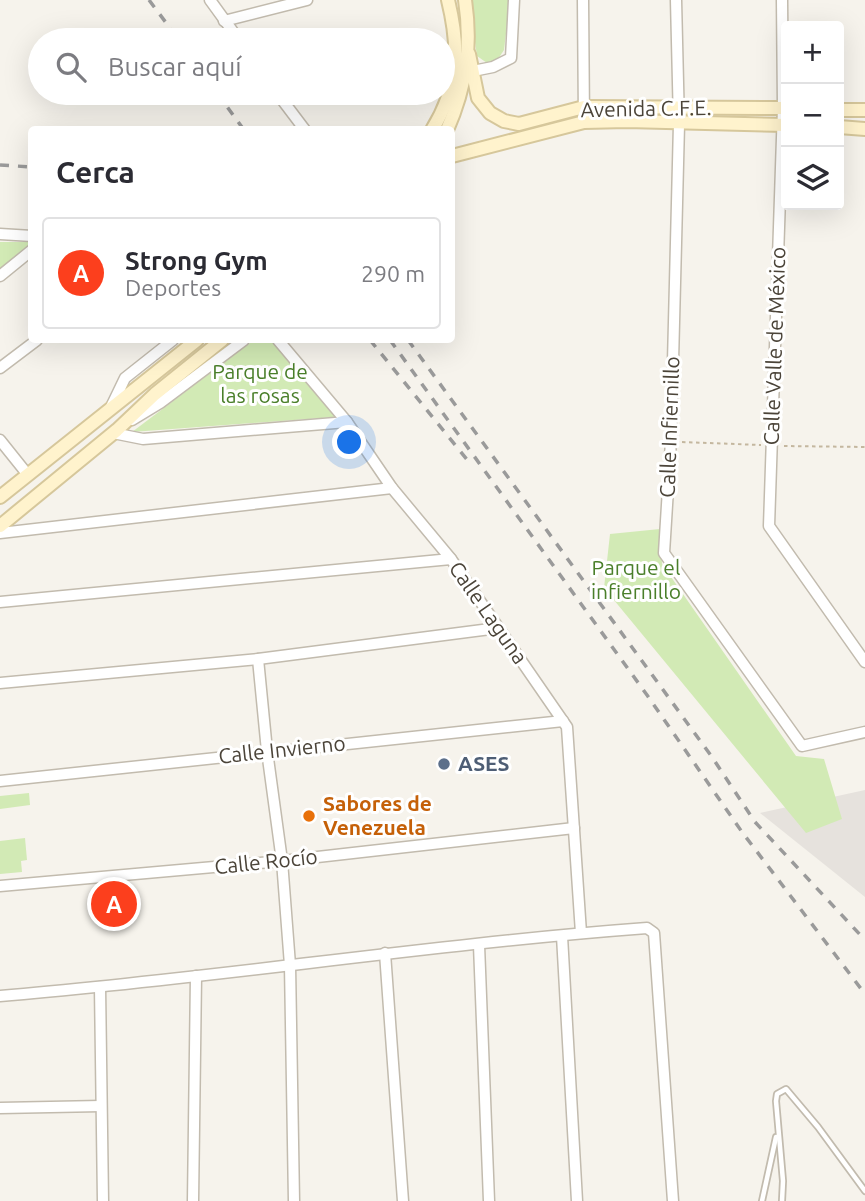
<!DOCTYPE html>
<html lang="es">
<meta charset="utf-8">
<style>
:root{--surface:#fff;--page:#f2f2f3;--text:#2b2b33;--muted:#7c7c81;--line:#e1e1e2;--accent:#fc3f1d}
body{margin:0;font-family:Ubuntu,sans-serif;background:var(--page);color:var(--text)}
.controls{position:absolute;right:21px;top:21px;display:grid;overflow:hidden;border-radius:7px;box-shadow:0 7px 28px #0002}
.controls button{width:63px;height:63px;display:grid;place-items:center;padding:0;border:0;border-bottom:2px solid var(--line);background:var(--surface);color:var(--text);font:35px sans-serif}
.you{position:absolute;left:350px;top:443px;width:24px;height:24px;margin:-18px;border:5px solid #fff;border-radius:50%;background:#1a73e8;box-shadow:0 0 0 10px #1a73e833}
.badge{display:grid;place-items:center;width:46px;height:46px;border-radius:50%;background:var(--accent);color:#fff;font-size:23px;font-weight:700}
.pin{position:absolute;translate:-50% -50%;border:4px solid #fff;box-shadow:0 2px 7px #0006}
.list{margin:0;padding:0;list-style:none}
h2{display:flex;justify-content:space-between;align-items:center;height:91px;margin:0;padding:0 28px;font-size:30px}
h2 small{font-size:23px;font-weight:400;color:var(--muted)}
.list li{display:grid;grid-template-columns:46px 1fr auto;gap:21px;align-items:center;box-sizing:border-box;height:112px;margin:0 14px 14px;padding:0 14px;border:2px solid var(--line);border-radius:7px}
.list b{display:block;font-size:26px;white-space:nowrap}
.list p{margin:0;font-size:23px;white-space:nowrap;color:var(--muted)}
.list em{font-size:23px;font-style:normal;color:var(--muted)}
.icon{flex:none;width:38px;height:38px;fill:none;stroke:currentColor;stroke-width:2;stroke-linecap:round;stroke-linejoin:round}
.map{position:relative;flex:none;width:865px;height:1201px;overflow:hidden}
.search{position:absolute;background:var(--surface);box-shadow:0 7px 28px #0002;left:28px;top:28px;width:427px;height:77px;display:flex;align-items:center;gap:18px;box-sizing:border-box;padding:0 24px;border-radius:38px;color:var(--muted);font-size:26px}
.panel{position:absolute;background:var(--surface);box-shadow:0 7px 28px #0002;left:28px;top:126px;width:427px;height:217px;border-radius:7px}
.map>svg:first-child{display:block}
</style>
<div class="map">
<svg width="865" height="1201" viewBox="0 0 865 1201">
<rect width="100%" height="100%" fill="#f6f3ec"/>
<path fill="#e6e2dd" d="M865,790V897L760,813Z"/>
<g fill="#d2eab5">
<path d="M469,0H510L504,50L496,62L487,63L477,56Z"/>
<path d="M0,242H31V245L0,271Z"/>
<path d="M254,340H272L301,370L335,417L132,432Z"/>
<path d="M660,529L662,564L796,756L824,759L842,819L806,833L604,588L610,534Z"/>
<path d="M29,793L30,805L0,809V796Z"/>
<path d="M25,838L27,860L21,861L22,872L0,874V841Z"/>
</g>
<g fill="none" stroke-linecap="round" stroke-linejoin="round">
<g stroke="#c2bbae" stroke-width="8">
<g id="lane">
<path d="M762,1201L776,1137"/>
<path d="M782,1201L783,1181L776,1101L777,1094L786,1089L818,1127L865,1191"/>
</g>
</g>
<g stroke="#c2bbae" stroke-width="13">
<g id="street">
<path d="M210,0L239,40"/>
<path d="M583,0L584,122"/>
<path d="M676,0L679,124L671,441L664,553L802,746L865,732"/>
<path d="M782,0L783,108L769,526L865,662"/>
<path d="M224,21L307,0"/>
<path d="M473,71L493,67L511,58L514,0"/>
<path d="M277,93L305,130"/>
<path d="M0,234L32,236"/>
<path d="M0,276L32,250"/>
<path d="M278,340L347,422L392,488L451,559L567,727L581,933"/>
<path d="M0,368L37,340"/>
<path d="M111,407L125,378L173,340"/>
<path d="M132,420L160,403L244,340"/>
<path d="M113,433L143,439L347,422"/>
<path d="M0,440L28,475"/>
<path d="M0,533L392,488"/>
<path d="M0,602L451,559"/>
<path d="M258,659L267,751L282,861L290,965L294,1201"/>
<path d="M0,683L258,659L498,628"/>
<path d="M0,781L563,721"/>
<path d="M0,886L282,861L574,828"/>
<path d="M562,936L577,1201"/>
<path d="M479,945L489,1201"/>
<path d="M385,953L403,1201"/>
<path d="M100,987L103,1201"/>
<path d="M0,996C216,978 431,944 647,928L654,933L673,1201"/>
<path d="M0,1108L101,1106"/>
<path d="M193,1201L196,976"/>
</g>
</g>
<g stroke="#d6c79b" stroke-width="16">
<g id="secondary">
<path d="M469,54L478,98L490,113L504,121L519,124L584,107L786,108"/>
<path d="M839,110H865"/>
<path d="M839,127L865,129"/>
<path d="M432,130C459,86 460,49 448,0"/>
<path d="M447,130C466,87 472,46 465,0"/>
<path d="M452,156L584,122L627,121L786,125"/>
<path d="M0,497L197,340"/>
<path d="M0,526L117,430L155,394L222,340"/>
</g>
</g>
<g stroke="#c4b79f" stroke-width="2" stroke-dasharray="3.5 3.5" stroke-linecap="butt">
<path d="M682,442L761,445"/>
<path d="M784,446L865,447"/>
</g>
<use href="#lane" stroke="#fff" stroke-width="4.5"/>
<use href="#street" stroke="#fff" stroke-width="10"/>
<use href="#secondary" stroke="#fff3cd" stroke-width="12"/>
<g stroke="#9a9a9a" stroke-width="3.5" stroke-dasharray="9 9" stroke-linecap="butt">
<path d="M149,0L179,40"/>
<path d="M217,93L244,130"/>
<path d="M0,165L32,167"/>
<path d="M370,340L469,462"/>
<path d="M390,340L647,695L742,832L865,994"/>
<path d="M408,340L712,757L755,822L865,940"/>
</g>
</g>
<circle fill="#5c6f8a" stroke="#fff" stroke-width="2.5" cx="444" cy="764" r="7"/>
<circle fill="#e8710a" stroke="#fff" stroke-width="2.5" cx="309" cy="816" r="7"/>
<g text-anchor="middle" stroke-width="6" stroke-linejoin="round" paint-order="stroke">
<g font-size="21" fill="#4b4439" stroke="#fff">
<text transform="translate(646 109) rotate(-1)" y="7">Avenida C.F.E.</text>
<text transform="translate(775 346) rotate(-88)" y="7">Calle Valle de México</text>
<text transform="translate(670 427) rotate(-88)" y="7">Calle Infiernillo</text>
<text transform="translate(488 613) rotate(55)" y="7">Calle Laguna</text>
<text transform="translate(282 750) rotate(-6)" y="7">Calle Invierno</text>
<text transform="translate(266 862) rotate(-6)" y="7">Calle Rocío</text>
</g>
<g font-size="21" fill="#4a7f2a" stroke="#fff">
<text x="260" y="379">Parque de<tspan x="260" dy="24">las rosas</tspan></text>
<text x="636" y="575">Parque el<tspan x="636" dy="24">infiernillo</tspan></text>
</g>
<g font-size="21" font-weight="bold" fill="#4e5e75" stroke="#fff" text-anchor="start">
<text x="458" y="771">ASES</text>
</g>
<g font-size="21" font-weight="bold" fill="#c56008" stroke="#fff" text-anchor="start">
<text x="323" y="811">Sabores de<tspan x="323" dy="24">Venezuela</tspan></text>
</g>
</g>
</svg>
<div class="controls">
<button>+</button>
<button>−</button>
<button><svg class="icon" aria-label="layers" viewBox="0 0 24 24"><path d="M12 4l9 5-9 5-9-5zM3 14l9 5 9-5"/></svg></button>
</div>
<div class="you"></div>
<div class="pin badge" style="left:114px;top:904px">A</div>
<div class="search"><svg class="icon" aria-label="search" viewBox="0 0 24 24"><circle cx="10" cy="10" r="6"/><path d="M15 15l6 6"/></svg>Buscar aquí</div>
<section class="panel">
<h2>Cerca<small></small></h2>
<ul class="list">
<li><span class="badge">A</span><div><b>Strong Gym</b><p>Deportes</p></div><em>290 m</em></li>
</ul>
</section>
</div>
